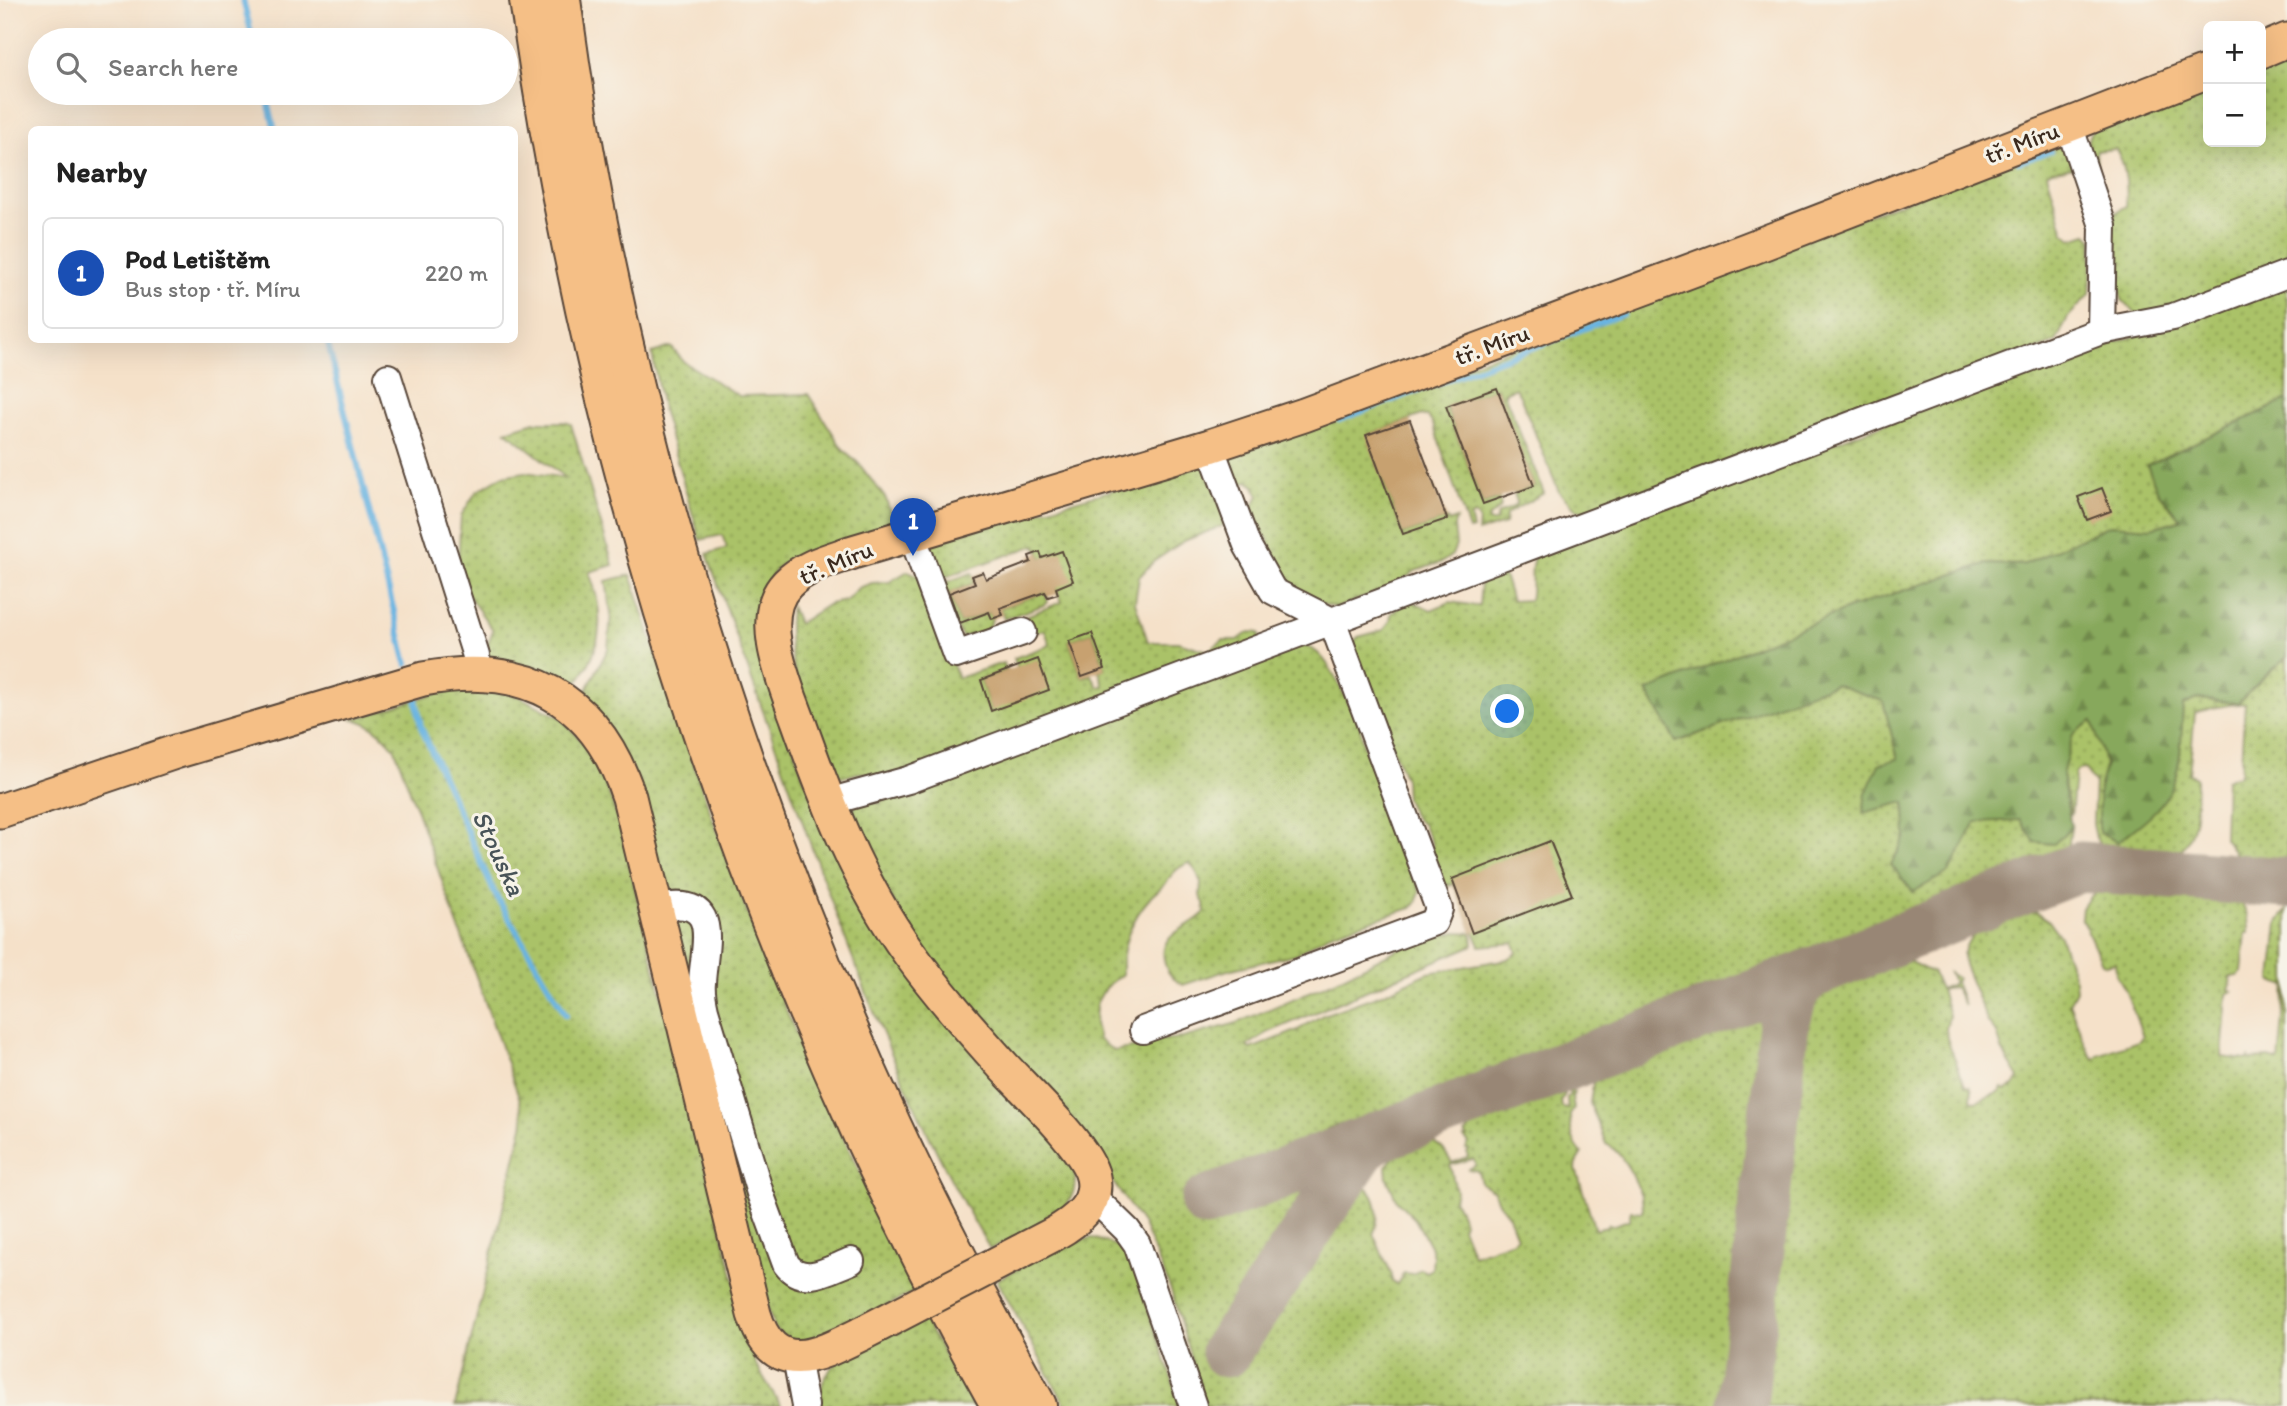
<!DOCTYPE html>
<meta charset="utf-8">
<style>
:root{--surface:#fff;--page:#f2f2f2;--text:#222;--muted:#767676;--line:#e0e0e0;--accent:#1f6fb2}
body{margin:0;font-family:Itim,sans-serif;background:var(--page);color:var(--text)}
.controls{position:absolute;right:21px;top:21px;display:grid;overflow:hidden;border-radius:10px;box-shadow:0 7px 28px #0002}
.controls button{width:63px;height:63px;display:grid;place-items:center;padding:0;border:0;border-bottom:2px solid var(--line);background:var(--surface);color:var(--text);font:35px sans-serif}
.you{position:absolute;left:1508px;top:712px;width:24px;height:24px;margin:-18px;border:5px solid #fff;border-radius:50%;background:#1a73e8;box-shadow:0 0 0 10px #1a73e833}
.badge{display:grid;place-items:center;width:46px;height:46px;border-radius:50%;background:var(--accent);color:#fff;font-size:23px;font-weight:700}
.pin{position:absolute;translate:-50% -58px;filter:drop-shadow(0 2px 4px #0008)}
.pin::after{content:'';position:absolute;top:37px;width:24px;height:21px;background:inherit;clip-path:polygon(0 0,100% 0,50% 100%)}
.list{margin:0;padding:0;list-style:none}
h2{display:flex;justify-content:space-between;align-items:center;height:91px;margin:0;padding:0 28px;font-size:30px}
h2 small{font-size:23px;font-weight:400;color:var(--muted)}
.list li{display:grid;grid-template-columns:46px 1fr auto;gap:21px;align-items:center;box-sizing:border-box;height:112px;margin:0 14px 14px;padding:0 14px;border:2px solid var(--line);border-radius:10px}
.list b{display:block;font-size:26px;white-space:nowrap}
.list p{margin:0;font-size:23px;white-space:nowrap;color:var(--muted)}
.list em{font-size:23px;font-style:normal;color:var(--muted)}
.icon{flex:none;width:38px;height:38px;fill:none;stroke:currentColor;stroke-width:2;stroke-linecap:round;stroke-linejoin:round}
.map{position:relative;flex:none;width:2287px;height:1406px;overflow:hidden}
.search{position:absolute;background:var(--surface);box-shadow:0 7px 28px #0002;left:28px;top:28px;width:490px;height:77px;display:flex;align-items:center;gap:18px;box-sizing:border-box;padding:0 24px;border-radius:38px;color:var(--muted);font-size:26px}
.panel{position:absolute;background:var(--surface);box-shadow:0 7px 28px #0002;left:28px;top:126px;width:490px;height:217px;border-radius:10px}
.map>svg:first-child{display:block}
</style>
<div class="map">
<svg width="2287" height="1406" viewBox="0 0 2287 1406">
<defs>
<pattern id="grass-dots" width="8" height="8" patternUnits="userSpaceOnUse" patternTransform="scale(1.75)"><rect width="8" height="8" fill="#aac267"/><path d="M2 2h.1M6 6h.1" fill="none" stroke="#8c9e54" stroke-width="1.8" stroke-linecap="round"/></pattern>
<pattern id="forest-firs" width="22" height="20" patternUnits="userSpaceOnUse" patternTransform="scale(1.75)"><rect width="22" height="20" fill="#87a85c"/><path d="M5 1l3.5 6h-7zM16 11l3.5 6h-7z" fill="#70894b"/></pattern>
</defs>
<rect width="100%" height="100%" fill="#f7f3e8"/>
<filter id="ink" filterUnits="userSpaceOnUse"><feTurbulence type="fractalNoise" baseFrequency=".0143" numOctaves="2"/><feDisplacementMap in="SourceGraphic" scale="14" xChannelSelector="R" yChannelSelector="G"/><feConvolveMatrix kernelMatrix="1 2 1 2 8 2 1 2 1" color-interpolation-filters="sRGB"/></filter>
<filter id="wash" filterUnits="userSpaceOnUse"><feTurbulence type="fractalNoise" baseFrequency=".00686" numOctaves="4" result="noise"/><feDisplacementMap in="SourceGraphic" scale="28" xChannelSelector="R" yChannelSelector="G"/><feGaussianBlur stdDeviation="1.57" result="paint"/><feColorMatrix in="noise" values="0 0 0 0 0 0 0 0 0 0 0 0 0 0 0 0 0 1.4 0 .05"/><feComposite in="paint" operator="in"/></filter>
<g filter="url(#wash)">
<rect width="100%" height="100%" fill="#f5e1c9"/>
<g fill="url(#grass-dots)" stroke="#727642" stroke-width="2" fill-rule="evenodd">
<path d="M2287,51V269L2159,316H2138L2122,300L2115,273L2117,254L2106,227L2111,216L2126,206C2128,186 2126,166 2116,149L2096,151L2097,180V183H2095C2088,169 2081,140 2095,127C2099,123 2105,120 2110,118L2208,81V142H2261V61Z"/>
<path d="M2054,145L2069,152L2077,167L2052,170L2047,173L2064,233L2072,239L2087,234L2093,240L2090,294L2068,317L2056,342L1586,512L1576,509L1559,492L1520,396L1515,388L1504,393L1544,493L1506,514L1505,524L1478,532L1479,519L1475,515L1470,517L1473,529L1469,530L1433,424L1428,417L1422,415L1367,435L1403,534L1447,519L1449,522L1456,519L1454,526L1456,545L1452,555L1442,562L1415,571L1394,586L1336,608L1293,595C1289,581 1284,569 1271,560L1268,539L1261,533L1252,506L1259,496L1254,486L1248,481L1239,486L1240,500L1227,465L1229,455ZM1497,388L1534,486L1514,493L1517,502L1515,506L1498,514L1496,522H1490L1488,518L1501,507L1499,499L1483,504L1446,407Z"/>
<path d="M2287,282V400L2147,465L2158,492L2182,519L2151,528L2110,525L2023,565L1985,564L1850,608L1647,691L1676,742L1835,684L1883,701L1898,759L1864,812L1905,802L1906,836L1891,865L1949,872L1976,822L2020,819L2035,842L2053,844L2071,827L2068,850L2065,855L2066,858L2001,890L1894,927L1743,985L1664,1012L1584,1045L1562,1061H1546L1524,1074V1078C1493,1089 1456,1109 1425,1116C1400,1122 1373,1119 1349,1128L1342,1124L1328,1128L1322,1137L1285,1155L1208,1186L1204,1192V1207L1214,1210C1246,1189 1296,1174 1334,1168L1233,1313L1227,1331L1226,1347L1240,1357L1276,1305L1273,1302L1271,1304L1270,1301L1274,1292L1281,1297L1287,1289L1361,1185C1378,1192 1381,1219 1373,1234L1392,1275V1282L1397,1284L1404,1273L1413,1274L1421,1269L1427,1272L1432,1269L1433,1256L1430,1246L1415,1219L1397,1201L1387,1178L1386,1166L1393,1158L1397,1148L1394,1143L1409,1142L1410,1138L1429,1143L1438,1132L1437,1129L1441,1131L1459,1121H1471L1475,1116L1487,1113L1490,1109L1537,1095L1539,1088L1542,1085L1544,1093L1553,1097L1558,1078H1560L1558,1090L1563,1084L1565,1094L1561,1101L1562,1108L1568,1109L1567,1098L1570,1094L1565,1087L1574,1093L1572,1097L1574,1109L1570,1115C1570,1129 1572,1143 1582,1153L1577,1161L1576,1169L1595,1230L1607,1227L1608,1224L1611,1226L1629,1220L1631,1211L1643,1212C1645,1194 1623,1151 1606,1144L1590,1103L1595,1071C1609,1064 1623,1058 1639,1055V1050L1644,1052L1677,1039V1030C1695,1031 1718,1031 1727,1013L1729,1018L1736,1016L1759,1020L1767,1029L1768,1042L1756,1133L1748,1220L1749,1231L1746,1235L1737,1307L1738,1337L1734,1335L1725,1406H1205L1171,1290L1143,1225L1089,1148L918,947L850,821L852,812L856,805L872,801L881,804L875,777C871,776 867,773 863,773C848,772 846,784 830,770C811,719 781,663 791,607L798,624L829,604L846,601L858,588L872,583L889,582L908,571L920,576L958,678L1003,663L1007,670L981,680L991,710L1017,667L1014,658L1050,645L1045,630L1032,633L1026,616L1062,602L1036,545L934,581L929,542L1201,465L1208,470L1227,524L1184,541L1153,562L1139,577L1135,602L1148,642H1178L1208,651L1223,640H1238L1249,632L1259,633L1260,639C1308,645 1319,641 1341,689C1346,700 1355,711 1359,723C1363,735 1361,749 1371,758L1420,891L1416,903L1411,908L1331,933L1296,954L1228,970L1183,985C1172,979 1165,971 1164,959C1159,931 1191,929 1205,912L1204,903L1200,896L1201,883L1197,873L1190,863C1176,867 1173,873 1166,883C1162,888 1154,893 1150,898C1131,919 1121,946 1122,974L1105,988L1096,1004L1095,1024L1099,1040L1114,1051L1143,1046L1159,1040L1183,1038L1237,1023L1337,980L1402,947L1456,932L1472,933L1473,945L1267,1033L1247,1046L1251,1049L1296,1031L1323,1015L1382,994L1428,973L1508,959L1517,953L1514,943L1480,946L1454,884L1440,886L1431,858L1432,844L1423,825L1414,817L1406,799L1405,779L1351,646L1358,637L1384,630L1390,621L1391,614L1408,599L1431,610L1450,602L1479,606L1482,571L1498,556L1512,601L1530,600C1534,584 1528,567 1536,553L2076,353L2133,337ZM1092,633L1105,668L1099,671L1104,686L1098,687L1092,675L1082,677L1069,641ZM1459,1123L1468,1127L1469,1130L1465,1135L1468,1137L1464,1138L1469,1143L1466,1149L1469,1150L1467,1152L1468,1157L1452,1163L1443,1149L1435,1143L1444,1129ZM1473,1159L1476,1165L1469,1169L1478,1171L1481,1183L1494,1191L1497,1201L1509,1216L1517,1237L1513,1241L1473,1255L1462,1227L1464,1222L1454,1199L1456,1191L1450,1165Z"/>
<path d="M671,347L684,362L739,396L808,394L842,448L859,464L886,499L895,528L783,563L775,570L758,602L756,636L804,779L1069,1155C1071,1163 1076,1173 1075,1182C1073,1221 1019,1235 990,1249C910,1116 855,969 803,823C771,733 739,643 707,554L727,548L722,535L700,540L662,409L652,353Z"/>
<path d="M535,422H565L571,424L613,565L589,572C605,613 604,648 576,683L567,684L487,660L484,654L493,630L467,594L458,561L461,516L476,492L502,476L525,472L566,478L506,431Z"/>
<path d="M972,573L975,583L949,593L960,623L989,612L992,620L986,631L962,637L935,586Z"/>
<path d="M631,575C673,707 717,838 768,966C812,1077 866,1183 916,1291L814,1342L788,1339L774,1328L583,697L608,649L611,613L606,581Z"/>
<path d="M1045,592L1048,601L1044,605L1004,619L1000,608Z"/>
<path d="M2287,657V867L2242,863L2224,838L2226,779L2240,775L2245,704C2235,703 2206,709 2195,713L2189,774L2196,777C2196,809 2199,836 2173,858L2115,854L2102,849L2096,838L2093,824L2095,782L2090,778L2086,769L2078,770L2075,774L2071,816L2062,775L2073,734L2092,720L2106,764L2099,789L2179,763L2183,705L2197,699L2238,703L2263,678Z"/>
<path d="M481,688L518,696L561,718L595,756L619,823L648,942L756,1365L781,1406H455L524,1122L519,1097L395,749C383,734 372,723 353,719L444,691Z"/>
<path d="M2147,881L2162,887L2209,892L2210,890C2216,893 2221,893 2228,895C2246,900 2249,917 2249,933H2246L2242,972L2238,976L2229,977L2231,982L2229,990L2232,991L2227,994L2222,1057L2247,1060L2249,1057L2250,1059L2269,1058L2279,1061L2286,986L2272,981L2278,922L2287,910V1406H1754L1760,1362L1757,1357L1760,1356L1763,1335L1793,1058L1796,1053V1035L1793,1033C1804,1018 1807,999 1822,986C1840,972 1875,970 1894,957L1902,958L1933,973L1940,989L1951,985L1953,982L1949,973L1957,978L1955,982L1964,1005L1954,987L1941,990L1949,1015L1946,1029L1947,1038L1965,1086L1970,1087L1972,1090L1971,1100L1976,1102L2000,1092L2002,1088L2005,1090L2014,1086L2019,1078L2003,1052L1997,1033L1988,1023L1964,965L1963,955L1967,944L1977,931L1987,925L1988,921L1992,922L2028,911L2037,913L2049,921L2060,937L2075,980L2076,990L2069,1003L2089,1053L2094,1059L2098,1055L2141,1040L2143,1036L2124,987L2116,974L2115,962L2107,965L2102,963L2081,917L2082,908L2089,898L2103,887L2145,885Z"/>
<path d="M1093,1238L1117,1246L1132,1262L1181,1406H1066L997,1280L1063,1244Z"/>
<path d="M922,1319L925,1321L974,1406H820C820,1392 821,1381 830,1370C845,1351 899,1330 922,1319Z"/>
</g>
<path fill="url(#forest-firs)" stroke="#61693d" stroke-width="2" d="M2287,400V657L2263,678L2238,703L2197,699L2183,705C2181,733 2183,767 2169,792C2158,813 2136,827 2118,842L2099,833V789L2106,764L2092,721L2073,734L2062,775L2071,827L2054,844L2035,842L2020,820L1976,822L1949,872L1913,892L1891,865L1906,836L1905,802L1863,813L1866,793L1879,764L1898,759L1883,701L1835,684L1676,742L1647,691L1850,608L1985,564L2023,565L2110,525L2151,528L2181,520L2158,492L2147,465Z"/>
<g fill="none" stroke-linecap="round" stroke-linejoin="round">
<g stroke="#68b3e1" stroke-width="6">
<path d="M243,0L253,40"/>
<path d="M266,93L275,130"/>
<path d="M2019,162L2050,151"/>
<path d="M327,340L407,664"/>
<path d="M1339,420L1623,314"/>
<path d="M416,698L421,727L495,894L566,1015"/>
</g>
<g stroke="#988674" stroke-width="51">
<path d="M1206,1202L1807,975"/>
<path d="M1226,1352L1365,1144"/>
<path d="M1742,1406L1784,1024L1793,993L1807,975L2080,867L2287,883"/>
</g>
</g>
<g id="blocks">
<g fill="#c7a170">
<path d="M1497,388L1534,486L1483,504L1446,406Z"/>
<path d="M1410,420L1447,519L1403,534L1366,435Z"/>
<path d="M2102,488L2111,511L2087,520L2078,497Z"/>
<path d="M1062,551L1073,581L1056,588L1058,594L1048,597L1045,592L1000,608L1003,615L992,619L989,612L960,623L949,593L975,583L972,576L983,572L986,579L1031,562L1029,556L1040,552L1042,558Z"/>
<path d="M1092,633L1105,669L1082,677L1069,641Z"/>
<path d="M1038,659L1049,690L991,711L981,680Z"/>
<path d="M1550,841L1572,895L1472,933L1452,879Z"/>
</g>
</g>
</g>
<g filter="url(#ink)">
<use href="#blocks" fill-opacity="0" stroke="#574538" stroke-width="2"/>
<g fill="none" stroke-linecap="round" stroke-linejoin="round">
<g stroke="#574538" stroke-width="30">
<g id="minor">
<path d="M2069,125L2103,226L2101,331"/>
<path d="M388,377L476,656L478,673"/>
<path d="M912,535L956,655L1023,632"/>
<path d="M828,802L908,780L1332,621L1273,591L1247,545L1210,446"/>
<path d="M657,908C723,894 704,943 702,983C701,992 703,1001 705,1010L760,1193L786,1264C803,1287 830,1269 851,1261"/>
<path d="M1143,1030L1434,922L1439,909L1332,621L2101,331L2173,317L2287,274"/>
<path d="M1092,1196L1127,1230L1137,1244L1193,1406"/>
<path d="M796,1358L805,1406"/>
</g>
</g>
<g stroke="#574538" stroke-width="37">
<g id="major">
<path d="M2261,51L2287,40"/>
<path d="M0,811L175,752L423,679C525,660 596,697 629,797L754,1314C774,1380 819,1355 863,1333"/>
<path d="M1054,1234C1075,1222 1099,1205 1093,1177C1087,1148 1026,1091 1004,1067C971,1030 938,993 909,953C858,882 827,802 798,720C785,684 755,617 787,584C804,566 831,560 853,552L1210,446L1304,415L1746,250L2208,71"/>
</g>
</g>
<g stroke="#574538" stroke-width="42">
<g id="highway">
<path d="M529,0C599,492 757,972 1001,1406"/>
<path d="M561,0C612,383 729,775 892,1126C936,1221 986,1314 1037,1406"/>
</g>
</g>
<use href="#minor" stroke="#fff" stroke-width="26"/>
<use href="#major" stroke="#f5bf86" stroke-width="33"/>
<use href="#highway" stroke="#f5bf86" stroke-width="38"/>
<g stroke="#574538" stroke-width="37" stroke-linecap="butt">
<path id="major-bridge" d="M863,1333L1054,1234"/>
</g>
<use href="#major-bridge" stroke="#f5bf86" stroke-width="33"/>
</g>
</g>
<g text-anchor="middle" stroke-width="6" stroke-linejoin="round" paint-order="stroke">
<g font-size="24" fill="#3b2a1e" stroke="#f7f3e8">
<text transform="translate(2022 143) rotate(-21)" y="8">tř. Míru</text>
<text transform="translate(1492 345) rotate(-20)" y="8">tř. Míru</text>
<text transform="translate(836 563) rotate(-23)" y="8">tř. Míru</text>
</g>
<g font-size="26" font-style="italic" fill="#485358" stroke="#f7f3e8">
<text transform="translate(499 853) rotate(65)" y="9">Stouska</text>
</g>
</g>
</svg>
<div class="controls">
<button>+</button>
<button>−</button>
</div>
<div class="you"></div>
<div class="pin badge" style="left:913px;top:556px;background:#1a4fb4">1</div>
<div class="search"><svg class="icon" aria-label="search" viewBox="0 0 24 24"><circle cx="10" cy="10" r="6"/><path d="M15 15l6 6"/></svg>Search here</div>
<section class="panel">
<h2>Nearby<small></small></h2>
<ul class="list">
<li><span class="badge" style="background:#1a4fb4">1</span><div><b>Pod Letištěm</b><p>Bus stop · tř. Míru</p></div><em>220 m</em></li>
</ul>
</section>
</div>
